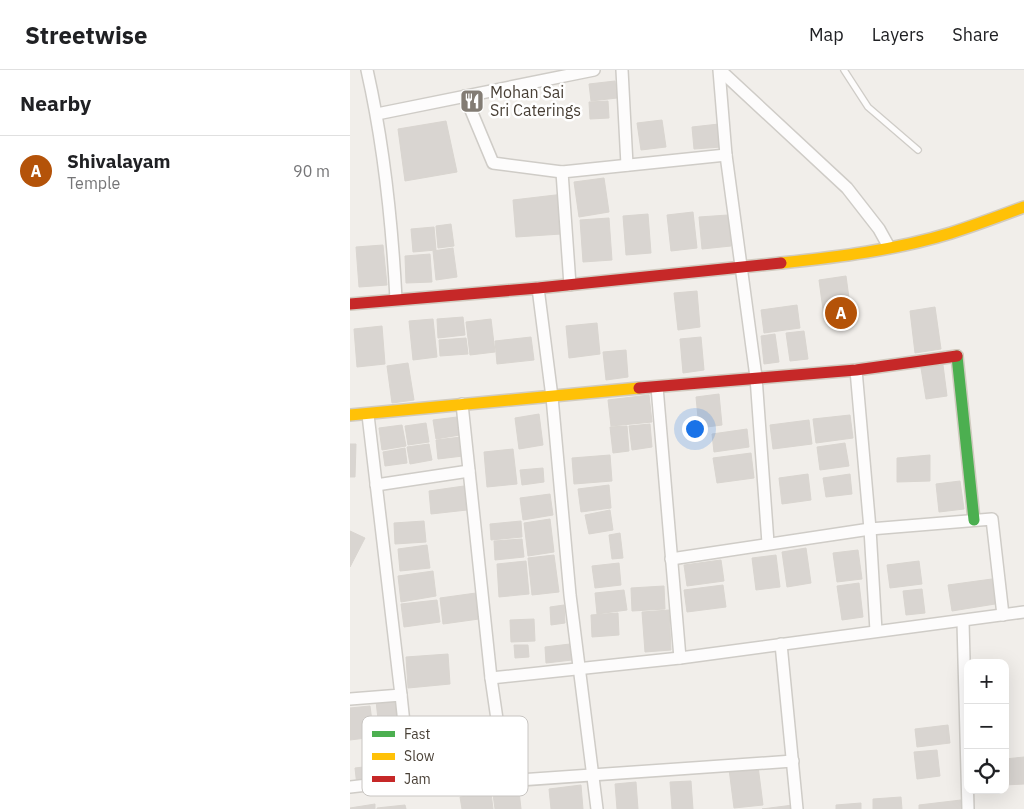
<!DOCTYPE html>
<meta charset="utf-8">
<style>
:root{--surface:#fff;--page:#f2f2f2;--text:#202124;--muted:#757577;--line:#e0e0e0;--accent:#b45309}
body{margin:0;font-family:"IBM Plex Sans",sans-serif;background:var(--page);color:var(--text)}
.controls{position:absolute;right:15px;bottom:15px;display:grid;overflow:hidden;border-radius:10px;box-shadow:0 5px 20px #0002}
.controls button{width:45px;height:45px;display:grid;place-items:center;padding:0;border:0;border-bottom:1px solid var(--line);background:var(--surface);color:var(--text);font:25px sans-serif}
.you{position:absolute;left:344px;top:358px;width:18px;height:18px;margin:-12px;border:4px solid #fff;border-radius:50%;background:#1a73e8;box-shadow:0 0 0 8px #1a73e833}
.badge{display:grid;place-items:center;width:32px;height:32px;border-radius:50%;background:var(--accent);color:#fff;font-size:16px;font-weight:700}
.pin{position:absolute;translate:-50% -50%;border:2px solid #fff;box-shadow:0 1px 5px #0006}
.list{margin:0;padding:0;list-style:none}
h2{display:flex;justify-content:space-between;align-items:center;height:65px;margin:0;padding:0 20px;font-size:21px}
h2 small{font-size:16px;font-weight:400;color:var(--muted)}
.list li{display:grid;grid-template-columns:32px 1fr auto;gap:15px;align-items:center;box-sizing:border-box;height:70px;padding:0 20px;border-top:1px solid var(--line)}
.list b{display:block;font-size:19px;white-space:nowrap}
.list p{margin:0;font-size:16px;white-space:nowrap;color:var(--muted)}
.list em{font-size:16px;font-style:normal;color:var(--muted)}
.icon{flex:none;width:28px;height:28px;fill:none;stroke:currentColor;stroke-width:2;stroke-linecap:round;stroke-linejoin:round}
.map{position:relative;flex:none;width:674px;height:739px;overflow:hidden}
header{display:flex;align-items:center;gap:30px;box-sizing:border-box;height:70px;padding:0 25px;background:var(--surface);border-bottom:1px solid var(--line)}
header strong{font-size:24px}
nav{display:flex;gap:28px;margin-inline-start:auto;font-size:18px}
main{display:flex}
aside{flex:1;background:var(--surface)}
.map>svg:first-child{display:block}
</style>
<header>
<strong>Streetwise</strong>
<nav><a>Map</a><a>Layers</a><a>Share</a></nav>
</header>
<main>
<aside>
<h2>Nearby<small></small></h2>
<ul class="list">
<li><span class="badge">A</span><div><b>Shivalayam</b><p>Temple</p></div><em>90 m</em></li>
</ul>
</aside>
<div class="map">
<svg width="674" height="739" viewBox="0 0 674 739">
<rect width="100%" height="100%" fill="#f1eeea"/>
<g fill="#d9d5d1" stroke="#d9d5d0">
<path d="M265,11L267,28L241,31L239,14Z"/>
<path d="M258,31L259,48L240,49L239,32Z"/>
<path d="M312,50L316,77L291,80L287,53Z"/>
<path d="M96,51L107,102L55,111L48,59Z"/>
<path d="M369,54L371,77L344,79L342,57Z"/>
<path d="M254,108L259,142L229,147L224,112Z"/>
<path d="M214,124L211,164L166,167L163,130Z"/>
<path d="M343,142L347,178L321,181L317,145Z"/>
<path d="M298,144L301,183L276,185L273,146Z"/>
<path d="M378,145L381,176L352,179L349,147Z"/>
<path d="M259,148L262,190L233,192L230,150Z"/>
<path d="M101,154L104,176L88,178L86,156Z"/>
<path d="M84,157L86,180L63,182L61,159Z"/>
<path d="M33,175L37,215L9,217L6,177Z"/>
<path d="M103,178L107,207L86,210L83,181Z"/>
<path d="M80,184L82,212L56,213L55,186Z"/>
<path d="M496,206L501,243L474,247L469,210Z"/>
<path d="M347,221L350,257L328,260L324,223Z"/>
<path d="M447,235L450,258L414,263L411,240Z"/>
<path d="M585,237L591,279L565,283L560,241Z"/>
<path d="M113,247L115,265L88,268L87,249Z"/>
<path d="M83,249L87,287L63,290L59,251Z"/>
<path d="M141,249L145,282L120,285L116,252Z"/>
<path d="M247,253L250,284L219,288L216,256Z"/>
<path d="M32,256L35,294L7,297L4,259Z"/>
<path d="M454,261L458,289L440,291L436,263Z"/>
<path d="M425,264L429,292L414,294L411,266Z"/>
<path d="M181,267L184,290L147,294L145,271Z"/>
<path d="M351,267L354,300L333,303L330,269Z"/>
<path d="M116,268L118,284L90,286L89,270Z"/>
<path d="M276,280L278,307L256,310L253,282Z"/>
<path d="M58,293L64,330L42,333L37,296Z"/>
<path d="M593,295L597,326L576,329L571,298Z"/>
<path d="M369,324L372,355L349,358L346,327Z"/>
<path d="M299,325L302,352L261,356L258,330Z"/>
<path d="M189,344L193,375L169,379L165,348Z"/>
<path d="M500,345L503,368L466,373L463,349Z"/>
<path d="M107,347L110,365L86,369L83,350Z"/>
<path d="M459,350L462,374L423,379L420,355Z"/>
<path d="M76,353L79,372L58,375L55,356Z"/>
<path d="M300,354L302,377L282,380L279,356Z"/>
<path d="M52,355L56,376L32,380L29,358Z"/>
<path d="M277,356L279,381L263,383L260,357Z"/>
<path d="M397,359L399,377L364,382L362,364Z"/>
<path d="M111,367L113,386L88,389L86,370Z"/>
<path d="M495,373L499,396L470,400L467,377Z"/>
<path d="M0,374H6L5,407H0Z"/>
<path d="M79,374L82,390L60,394L57,377Z"/>
<path d="M55,378L57,393L35,396L33,382Z"/>
<path d="M163,379L167,414L137,417L134,382Z"/>
<path d="M401,383L404,408L367,413L363,388Z"/>
<path d="M260,385L262,411L224,414L222,388Z"/>
<path d="M580,385V411L547,412V388Z"/>
<path d="M193,398L194,412L172,415L170,400Z"/>
<path d="M458,404L461,430L432,434L429,408Z"/>
<path d="M500,404L502,424L476,427L473,408Z"/>
<path d="M610,411L614,439L589,442L586,414Z"/>
<path d="M259,415L261,438L231,442L228,419Z"/>
<path d="M114,416L117,440L81,444L79,421Z"/>
<path d="M200,424L203,445L173,450L170,428Z"/>
<path d="M260,440L263,460L239,464L235,445Z"/>
<path d="M200,449L204,482L178,486L174,453Z"/>
<path d="M74,451L76,472L45,474L44,453Z"/>
<path d="M171,451L172,467L141,470L140,454Z"/>
<path d="M0,461L15,468L0,497Z"/>
<path d="M270,463L273,488L262,489L259,465Z"/>
<path d="M172,469L174,487L145,490L144,471Z"/>
<path d="M77,475L80,498L50,501L48,479Z"/>
<path d="M456,478L461,513L437,517L432,482Z"/>
<path d="M508,480L512,509L487,512L483,483Z"/>
<path d="M204,485L209,522L182,525L178,488Z"/>
<path d="M426,485L430,517L406,520L402,488Z"/>
<path d="M371,490L374,511L337,516L334,495Z"/>
<path d="M176,491L179,524L149,527L147,494Z"/>
<path d="M569,491L572,514L540,518L537,495Z"/>
<path d="M269,493L271,515L245,518L242,496Z"/>
<path d="M83,501L86,526L51,532L48,506Z"/>
<path d="M642,509L645,534L602,541L598,515Z"/>
<path d="M509,513L513,547L492,550L487,516Z"/>
<path d="M373,515L376,537L337,542L334,520Z"/>
<path d="M314,516L315,539L282,541L281,518Z"/>
<path d="M572,519L575,543L556,545L553,521Z"/>
<path d="M274,520L277,540L247,544L245,523Z"/>
<path d="M126,523L129,549L93,554L90,528Z"/>
<path d="M87,530L90,552L54,557L51,534Z"/>
<path d="M214,535L215,553L201,555L200,537Z"/>
<path d="M319,540L321,580L295,582L292,542Z"/>
<path d="M268,543L269,565L242,567L241,545Z"/>
<path d="M184,549L185,571L161,572L160,550Z"/>
<path d="M220,574L222,590L196,593L195,577Z"/>
<path d="M164,575H178L179,587L165,588Z"/>
<path d="M98,584L100,614L58,618L56,587Z"/>
<path d="M47,628L51,665L30,667L26,631Z"/>
<path d="M20,636L24,667L0,670V638Z"/>
<path d="M598,655L600,673L567,677L565,659Z"/>
<path d="M587,680L590,706L567,709L564,682Z"/>
<path d="M674,687V714L655,715V689Z"/>
<path d="M22,696L24,714L7,716L5,698Z"/>
<path d="M408,696L413,735L384,738L379,699Z"/>
<path d="M341,711L343,739H322L320,712Z"/>
<path d="M286,712L288,739H267L265,714Z"/>
<path d="M231,715L233,739H201L199,719Z"/>
<path d="M169,721L171,739H145L143,724Z"/>
<path d="M141,723L143,739H112L110,727Z"/>
<path d="M551,727L552,739H523V729Z"/>
<path d="M611,730L612,739H569V735Z"/>
<path d="M511,733V739H486V735Z"/>
<path d="M25,734V739H0V738Z"/>
<path d="M55,735L56,739H27V738Z"/>
<path d="M443,735V739H412Z"/>
</g>
<g fill="none" stroke-linecap="round" stroke-linejoin="round">
<g stroke="#cfccc7" stroke-width="8">
<path id="lane" d="M494,0L518,37L568,80"/>
</g>
<g stroke="#cfccc7" stroke-width="14">
<g id="street">
<path d="M17,0C34,75 42,152 46,229"/>
<path d="M272,0L277,95"/>
<path d="M369,0L376,85L406,307L418,473"/>
<path d="M370,0L497,118L529,159L539,177"/>
<path d="M115,26L143,93L212,102"/>
<path d="M27,44L244,0"/>
<path d="M220,215L212,102L376,85"/>
<path d="M188,218L202,327L220,525L247,739"/>
<path d="M506,300L520,459L526,561"/>
<path d="M307,317L330,588"/>
<path d="M112,334L141,608L156,711"/>
<path d="M26,415L119,401"/>
<path d="M321,489L520,459L642,449L653,545"/>
<path d="M613,552L618,739"/>
<path d="M431,574L447,739"/>
<path d="M141,608L330,588L674,542"/>
<path d="M51,625L60,710"/>
<path d="M0,629L51,625L18,345"/>
<path d="M0,717L60,710L156,711L443,691"/>
</g>
</g>
<g stroke="#d1cbc0" stroke-width="14">
<path id="fast" d="M607,286L624,450"/>
</g>
<g stroke="#d1cbc0" stroke-width="14">
<g id="slow">
<path d="M431,193C488,187 546,180 601,163C626,155 650,146 674,137"/>
<path d="M0,345L289,318"/>
</g>
</g>
<g stroke="#d1cbc0" stroke-width="14">
<g id="jam">
<path d="M0,234L188,218L431,193"/>
<path d="M289,318L506,300L607,286"/>
</g>
</g>
<use href="#lane" stroke="#fdfcfc" stroke-width="5.5"/>
<use href="#street" stroke="#fdfcfc" stroke-width="11"/>
<use href="#fast" stroke="#4caf50" stroke-width="11"/>
<use href="#slow" stroke="#ffc107" stroke-width="11"/>
<use href="#jam" stroke="#c62828" stroke-width="11"/>
</g>
<defs>
<g id="restaurant-square" transform="scale(1.25)"><rect x="-9" y="-9" width="18" height="18" rx="4" fill="#837c74" stroke="#fff"/><path d="M-5-6h1v4h1v-4h1v4h1v-4h1v5L-1.5 .5V6h-2V.5L-5-1ZM5-6V6H3V1.5H1.5Q1.5-4 5-6Z" fill="#fff"/></g>
</defs>
<g fill-rule="evenodd">
<use href="#restaurant-square" x="122" y="31"/>
</g>
<g text-anchor="middle" stroke-width="5" stroke-linejoin="round" paint-order="stroke">
<g font-size="16" fill="#483f35" stroke="#fff" text-anchor="start">
<text x="140" y="28">Mohan Sai<tspan x="140" dy="18">Sri Caterings</tspan></text>
</g>
</g>
<rect x="12" y="646" width="166" height="80" rx="8" fill="#fff" stroke="#c8c5c2" stroke-width="1"/>
<rect x="22" y="661" width="23" height="6" fill="#4caf50"/>
<rect x="22" y="683" width="23" height="7" fill="#ffc107"/>
<rect x="22" y="706" width="23" height="6" fill="#c62828"/>
<g font-size="14" fill="#483f35">
<text x="54" y="669">Fast</text>
<text x="54" y="691">Slow</text>
<text x="54" y="714">Jam</text>
</g>
</svg>
<div class="controls">
<button>+</button>
<button>−</button>
<button><svg class="icon" aria-label="locate" viewBox="0 0 24 24"><circle cx="12" cy="12" r="6"/><path d="M12 2v4M12 18v4M2 12h4M18 12h4"/></svg></button>
</div>
<div class="you"></div>
<div class="pin badge" style="left:491px;top:243px">A</div>
</div>
</main>
